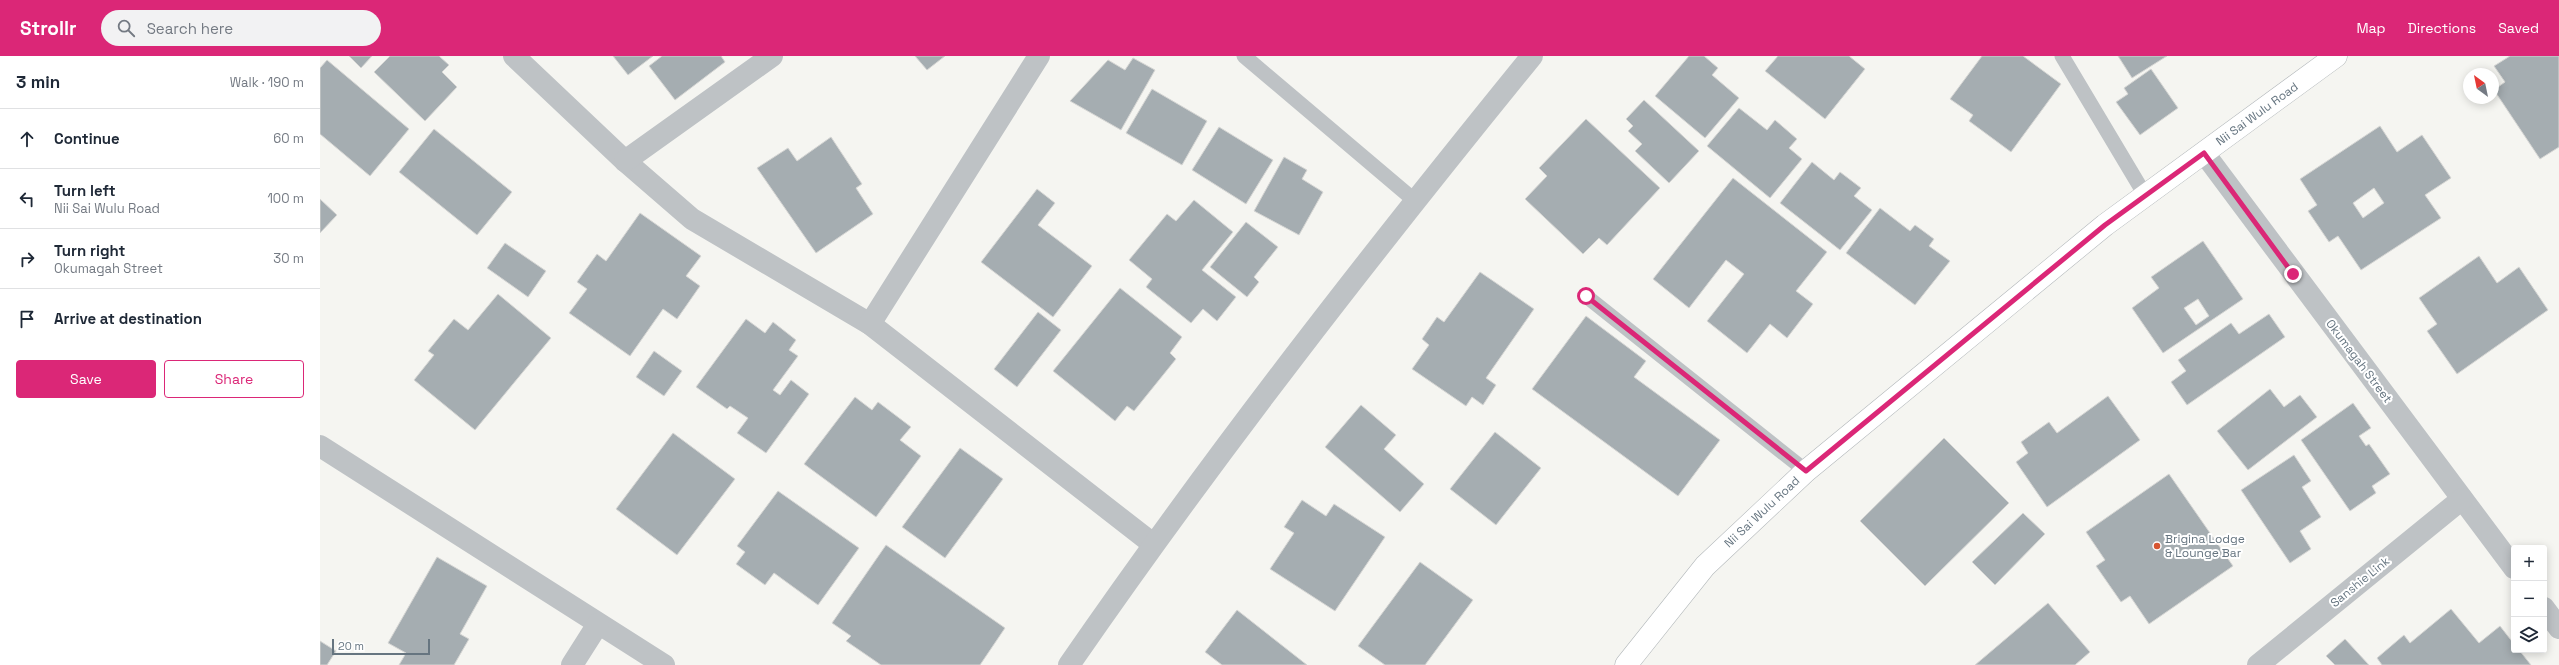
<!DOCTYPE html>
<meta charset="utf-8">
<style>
:root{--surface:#fff;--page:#f2f2f3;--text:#1f2937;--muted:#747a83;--line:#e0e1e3;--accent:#db2777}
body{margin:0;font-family:"Space Grotesk",sans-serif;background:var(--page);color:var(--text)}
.controls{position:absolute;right:12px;bottom:12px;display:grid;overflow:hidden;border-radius:4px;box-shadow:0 2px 10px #0003}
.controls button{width:36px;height:36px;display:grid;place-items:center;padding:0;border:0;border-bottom:1px solid var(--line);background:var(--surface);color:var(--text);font:20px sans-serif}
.compass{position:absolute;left:2143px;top:12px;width:36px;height:36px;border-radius:50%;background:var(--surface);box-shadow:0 2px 10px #0003;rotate:327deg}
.scale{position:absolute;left:12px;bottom:10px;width:98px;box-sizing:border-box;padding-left:4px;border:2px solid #667580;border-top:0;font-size:11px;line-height:14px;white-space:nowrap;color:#667580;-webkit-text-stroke:3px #fff;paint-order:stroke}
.stop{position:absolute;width:12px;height:12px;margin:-9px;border:3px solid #db2777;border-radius:50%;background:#fff}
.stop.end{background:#db2777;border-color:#fff;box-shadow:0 1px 4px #0008}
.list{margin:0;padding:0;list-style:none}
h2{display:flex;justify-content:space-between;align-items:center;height:52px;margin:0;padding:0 16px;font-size:17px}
h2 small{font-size:13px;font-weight:400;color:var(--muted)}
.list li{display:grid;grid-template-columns:26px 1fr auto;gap:12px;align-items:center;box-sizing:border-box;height:60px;padding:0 16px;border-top:1px solid var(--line)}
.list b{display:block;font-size:15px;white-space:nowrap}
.list p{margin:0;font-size:13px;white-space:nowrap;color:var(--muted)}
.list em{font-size:13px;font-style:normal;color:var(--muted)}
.actions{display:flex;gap:8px;padding:12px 16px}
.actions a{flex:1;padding:9px 0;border:1px solid var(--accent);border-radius:4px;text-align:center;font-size:14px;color:var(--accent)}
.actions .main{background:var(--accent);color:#fff}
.icon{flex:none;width:22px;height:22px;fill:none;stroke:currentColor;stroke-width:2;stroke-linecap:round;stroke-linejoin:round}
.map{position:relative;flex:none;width:2239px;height:609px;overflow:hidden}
header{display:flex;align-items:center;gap:24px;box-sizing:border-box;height:56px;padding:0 20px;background:var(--accent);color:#fff}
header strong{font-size:19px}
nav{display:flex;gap:22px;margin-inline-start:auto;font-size:14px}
.search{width:280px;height:36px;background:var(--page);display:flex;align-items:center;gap:10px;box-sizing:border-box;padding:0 14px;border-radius:22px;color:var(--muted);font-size:15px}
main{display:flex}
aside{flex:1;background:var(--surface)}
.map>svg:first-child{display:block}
</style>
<header>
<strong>Strollr</strong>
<div class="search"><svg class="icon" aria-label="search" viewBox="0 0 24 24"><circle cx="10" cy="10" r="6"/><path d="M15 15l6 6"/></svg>Search here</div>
<nav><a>Map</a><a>Directions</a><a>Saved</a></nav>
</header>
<main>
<aside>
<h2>3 min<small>Walk · 190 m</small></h2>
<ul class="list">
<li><svg class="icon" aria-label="ahead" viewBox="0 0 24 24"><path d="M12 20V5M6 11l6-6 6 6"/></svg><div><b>Continue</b></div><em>60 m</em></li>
<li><svg class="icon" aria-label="left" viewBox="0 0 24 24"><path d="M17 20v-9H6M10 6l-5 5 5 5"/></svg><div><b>Turn left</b><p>Nii Sai Wulu Road</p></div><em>100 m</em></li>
<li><svg class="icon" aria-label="right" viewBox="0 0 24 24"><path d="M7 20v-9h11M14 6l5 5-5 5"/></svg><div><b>Turn right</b><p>Okumagah Street</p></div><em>30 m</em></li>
<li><svg class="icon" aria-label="arrive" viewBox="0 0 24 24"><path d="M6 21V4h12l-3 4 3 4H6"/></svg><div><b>Arrive at destination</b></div></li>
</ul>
<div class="actions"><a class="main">Save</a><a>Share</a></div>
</aside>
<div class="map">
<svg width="2239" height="609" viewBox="0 0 2239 609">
<rect width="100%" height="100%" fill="#f5f5f1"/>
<g fill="#a5adb1" stroke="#d6d6d4" fill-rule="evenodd">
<path d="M29,0H52L41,12Z"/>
<path d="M70,0H119L129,9L122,16L137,31L105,65L54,16Z"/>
<path d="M293,0H333L308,19Z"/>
<path d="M342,0H401L405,6L355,44L329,10Z"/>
<path d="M595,0H625L607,14Z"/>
<path d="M1369,0H1384L1398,12L1392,19L1419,42L1385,82L1335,40Z"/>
<path d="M1458,0H1529L1545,13L1505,63L1445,15Z"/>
<path d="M1662,0H1703L1741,28L1691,96L1649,65L1653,59L1630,43Z"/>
<path d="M1798,0H1847L1812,22Z"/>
<path d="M2190,0H2239V91L2220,103L2174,34L2185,26L2174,10Z"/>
<path d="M813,2L835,14L801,74L750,45L788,4L805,14Z"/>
<path d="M7,4L89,73L50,120L0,78V12Z"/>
<path d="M1831,13L1858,52L1820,79L1796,46L1808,38L1804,32Z"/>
<path d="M832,33L887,65L862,109L806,77Z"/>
<path d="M1324,44L1379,95L1349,127L1315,95L1322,88L1308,75L1313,70L1306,63Z"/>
<path d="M1419,52L1447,74L1455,64L1477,83L1469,92L1482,103L1450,142L1387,90Z"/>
<path d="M1266,63L1340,132L1287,189L1279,182L1263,198L1205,143L1227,120L1219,112Z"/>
<path d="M2060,70L2077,96L2102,79L2131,122L2105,139L2121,162L2041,214L2018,180L2009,186L1988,155L1997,149L1980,123ZM2054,132L2064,147L2043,162L2033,147Z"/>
<path d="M899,71L953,104L926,148L872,114Z"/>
<path d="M114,73L192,136L157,179L79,116Z"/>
<path d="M511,81L542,128L536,132L553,158L496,197L437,112L468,92L477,105Z"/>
<path d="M964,101L987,114L982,123L1003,136L979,179L934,155Z"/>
<path d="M1492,106L1514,124L1520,116L1541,132L1534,140L1552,154L1520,194L1460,147Z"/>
<path d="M1413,122L1507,196L1476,235L1493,248L1467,282L1450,268L1427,297L1387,265L1424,218L1406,204L1369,252L1333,223Z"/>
<path d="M717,133L735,147L718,169L772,210L733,261L661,206Z"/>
<path d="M0,143L17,159L0,177Z"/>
<path d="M874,144L913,176L882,214L916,241L897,265L883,253L871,267L826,231L832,223L809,204L847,158L856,165Z"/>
<path d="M1560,152L1590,175L1595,169L1614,183L1609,190L1630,205L1595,249L1526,197Z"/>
<path d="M320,157L381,200L366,220L380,230L357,263L343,253L310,300L249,257L267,233L257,226L277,198L286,205Z"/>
<path d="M926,166L958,191L934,221L939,226L927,241L890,211Z"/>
<path d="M1883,185L1923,243L1843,297L1812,252L1839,232L1831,221ZM1878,243L1889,260L1876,269L1864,252Z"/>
<path d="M185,187L226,215L208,241L167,212Z"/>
<path d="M2159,200L2177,227L2199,211L2228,254L2137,318L2107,275L2117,268L2099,242Z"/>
<path d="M1160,216L1214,253L1166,322L1176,329L1163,349L1152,341L1146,350L1092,313L1109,289L1102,283L1117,261L1124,266Z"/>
<path d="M800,232L862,281L850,297L856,303L814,355L807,350L795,365L733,315Z"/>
<path d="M178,238L231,282L155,374L94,324L114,299L108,295L134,263L148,274Z"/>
<path d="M718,256L741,274L697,331L674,313Z"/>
<path d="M1949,258L1965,281L1867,349L1851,326L1866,315L1858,304L1911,267L1919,278Z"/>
<path d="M1266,260L1326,305L1314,321L1400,384L1358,440L1212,333Z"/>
<path d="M426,263L445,277L453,266L476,284L469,294L478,300L453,334L460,339L471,324L489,338L446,397L417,377L428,362L410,350L407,353L376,331Z"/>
<path d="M334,295L362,315L344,340L316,321Z"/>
<path d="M1950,333L1964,351L1980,339L1997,361L1928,414L1897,375Z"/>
<path d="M1788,340L1820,384L1727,451L1696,406L1708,397L1701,386L1729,366L1737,377Z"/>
<path d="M535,341L552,354L558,346L591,371L580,384L601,400L556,461L484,408Z"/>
<path d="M2033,347L2051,372L2039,380L2046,390L2049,388L2070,418L2052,430L2056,437L2030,455L1981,384Z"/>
<path d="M1041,349L1076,379L1064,393L1104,428L1080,456L1005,391Z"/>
<path d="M1175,376L1221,412L1176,469L1130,433Z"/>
<path d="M353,377L415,423L357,499L296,453Z"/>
<path d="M1624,382L1689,447L1605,530L1540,465Z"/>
<path d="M640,392L683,423L625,502L582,471Z"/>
<path d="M1974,399L1991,425L1982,431L2001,461L1980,475L1991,493L1970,507L1921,434Z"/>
<path d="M1849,418L1913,510L1829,568L1810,540L1801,546L1776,510L1785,504L1766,476Z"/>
<path d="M458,435L539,492L498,549L454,517L445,529L416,508L425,496L417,490Z"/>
<path d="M982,444L1006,460L1014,448L1065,481L1015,555L950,513L974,477L964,471Z"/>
<path d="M1703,457L1725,478L1675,529L1652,506Z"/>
<path d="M566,489L685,572L660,609H561L526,585L531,580L512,567Z"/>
<path d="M117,501L167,530L140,578L149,583L134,609H79L86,597L68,587Z"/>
<path d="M1100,506L1153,544L1105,609H1065L1038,590Z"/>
<path d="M1728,547L1770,596L1755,609H1655Z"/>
<path d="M2131,553L2159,587L2180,570L2194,588V594H2199L2211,609H2062L2057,602L2084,579L2090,587Z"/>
<path d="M917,554L987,609H902L885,596Z"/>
<path d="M2025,583L2049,609H2015L2006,600Z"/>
<path d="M0,585L16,595L7,609H0Z"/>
</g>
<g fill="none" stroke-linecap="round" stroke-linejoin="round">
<g stroke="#b1b6b9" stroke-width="23">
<path id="secondary" d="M1306,609L1385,510L1486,415L1785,169L2016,0"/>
</g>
<g stroke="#bec2c5" stroke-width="15">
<path d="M924,0L1094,144"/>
<path d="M1742,0L1825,139"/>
<path d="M1266,240L1486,415"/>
</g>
<g stroke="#bec2c5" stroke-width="22">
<path d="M194,0L305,105L372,163L550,268L833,488"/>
<path d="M1884,97L2194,512"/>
<path d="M305,105L452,0"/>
<path d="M550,268L719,0"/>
<path d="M0,390L344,609"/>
<path d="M2224,552L2239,572"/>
<path d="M252,609L278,568"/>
<path d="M749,609C894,399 1051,198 1212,0"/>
<path d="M1938,609L2142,443"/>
</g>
<use href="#secondary" stroke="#fff" stroke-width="22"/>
</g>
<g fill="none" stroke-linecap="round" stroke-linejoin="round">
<path stroke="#db2777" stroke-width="5" d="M1266,240L1486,415L1785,169L1884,97L1973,218"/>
</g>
<circle fill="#d65531" stroke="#fff" stroke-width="1.5" cx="1837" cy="490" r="4"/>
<g text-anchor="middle" stroke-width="4" stroke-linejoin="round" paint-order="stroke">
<g font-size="12" fill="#667580" stroke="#fff">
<text transform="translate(1937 58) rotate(-36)" y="4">Nii Sai Wulu Road</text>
<text transform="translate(2039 305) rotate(53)" y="4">Okumagah Street</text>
<text transform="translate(1442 456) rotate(-43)" y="4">Nii Sai Wulu Road</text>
<text transform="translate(2040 526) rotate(-39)" y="4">Sanshie Link</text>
</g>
<g font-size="12" fill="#667580" stroke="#fff" text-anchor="start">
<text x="1845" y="487">Brigina Lodge<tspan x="1845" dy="14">&amp; Lounge Bar</tspan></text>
</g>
</g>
</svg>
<div class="controls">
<button>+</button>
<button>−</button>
<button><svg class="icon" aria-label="layers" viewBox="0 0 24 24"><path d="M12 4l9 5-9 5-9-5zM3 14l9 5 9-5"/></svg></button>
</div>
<svg class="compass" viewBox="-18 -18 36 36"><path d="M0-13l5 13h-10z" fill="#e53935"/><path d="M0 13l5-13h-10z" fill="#747a83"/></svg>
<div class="scale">20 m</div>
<div class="stop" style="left:1266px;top:240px"></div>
<div class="stop end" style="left:1973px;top:218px"></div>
</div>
</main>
